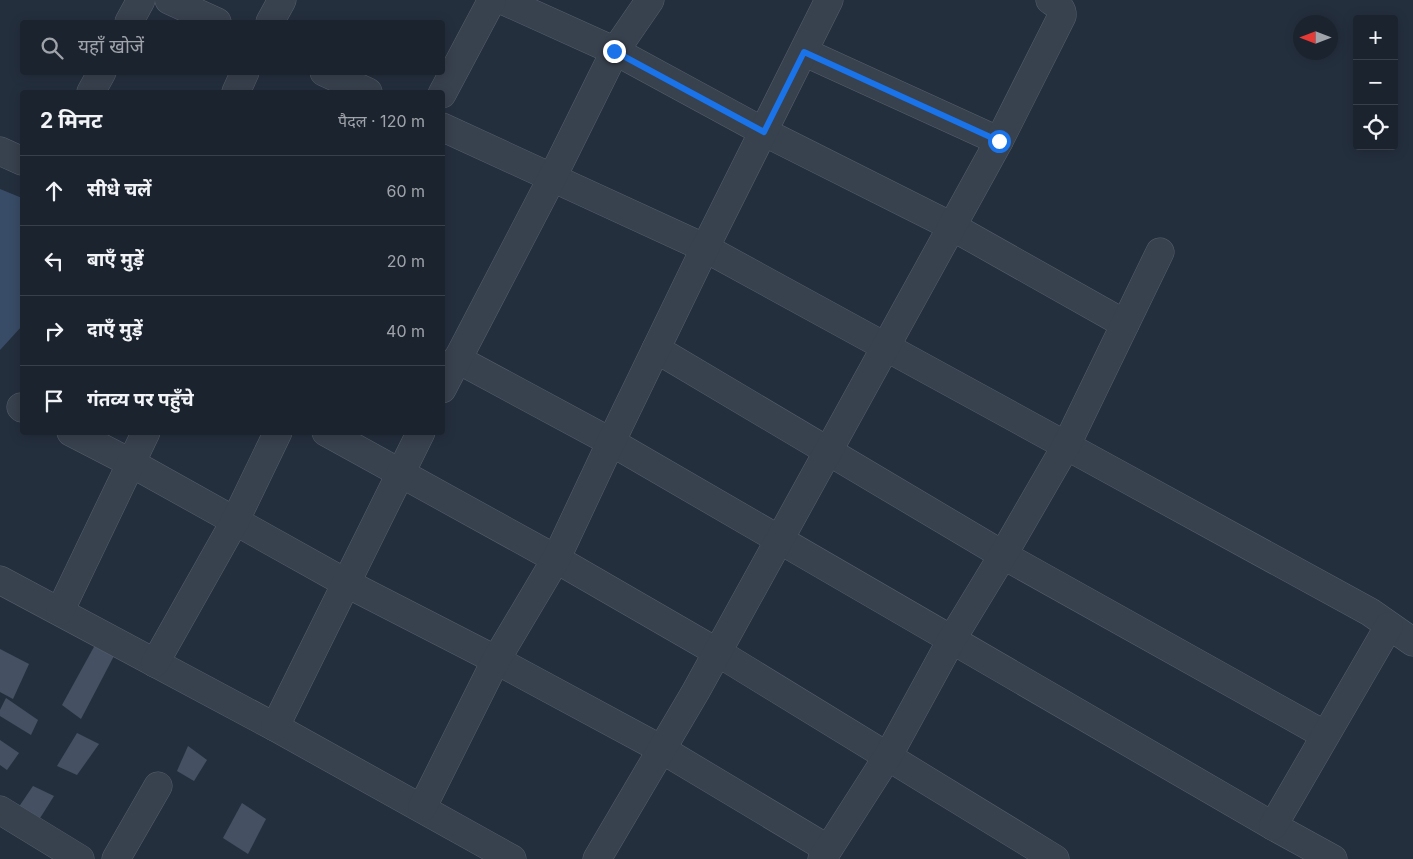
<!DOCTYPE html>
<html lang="hi">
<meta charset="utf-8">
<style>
:root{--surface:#1b232e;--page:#282f3a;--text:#f1f3f6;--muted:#a0a4aa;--line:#39404a}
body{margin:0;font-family:Inter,"Noto Sans Devanagari",sans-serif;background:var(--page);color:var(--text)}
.controls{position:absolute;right:15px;top:15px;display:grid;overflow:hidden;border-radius:5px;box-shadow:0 2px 12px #0003}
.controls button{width:45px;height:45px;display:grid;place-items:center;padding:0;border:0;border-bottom:1px solid var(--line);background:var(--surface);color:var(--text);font:25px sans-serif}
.compass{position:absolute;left:1293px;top:15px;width:45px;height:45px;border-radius:50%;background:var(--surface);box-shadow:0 2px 12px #0003;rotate:270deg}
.stop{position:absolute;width:15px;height:15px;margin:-11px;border:4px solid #1a73e8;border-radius:50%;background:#fff}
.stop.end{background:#1a73e8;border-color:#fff;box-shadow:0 1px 5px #0008}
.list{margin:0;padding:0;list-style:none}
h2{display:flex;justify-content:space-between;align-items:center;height:65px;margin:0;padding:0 20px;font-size:21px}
h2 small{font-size:16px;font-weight:400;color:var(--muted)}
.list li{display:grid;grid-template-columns:32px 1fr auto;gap:15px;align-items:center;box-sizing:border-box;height:70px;padding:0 20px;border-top:1px solid var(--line)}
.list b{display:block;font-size:19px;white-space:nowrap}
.list em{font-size:16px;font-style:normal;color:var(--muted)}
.icon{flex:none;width:28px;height:28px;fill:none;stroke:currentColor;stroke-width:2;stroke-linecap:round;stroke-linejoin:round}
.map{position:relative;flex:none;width:1413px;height:859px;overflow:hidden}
.search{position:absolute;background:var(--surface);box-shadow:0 2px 12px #0003;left:20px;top:20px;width:425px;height:55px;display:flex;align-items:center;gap:12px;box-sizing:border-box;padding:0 18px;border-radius:5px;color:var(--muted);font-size:19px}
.panel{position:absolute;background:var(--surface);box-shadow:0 2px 12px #0003;left:20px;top:90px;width:425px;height:345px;border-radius:5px}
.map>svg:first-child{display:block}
</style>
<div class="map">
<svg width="1413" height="859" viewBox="0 0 1413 859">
<rect width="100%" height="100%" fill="#242f3e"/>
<path fill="#394c67" d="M0,189L22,198V326L0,350Z"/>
<g fill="#455162">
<path d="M95,645L115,654L81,719L62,705Z"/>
<path d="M0,649L29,664L13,699L0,692Z"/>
<path d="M6,698L38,720L31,735L0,716V710Z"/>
<path d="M77,733L99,744L77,775L57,766Z"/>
<path d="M0,740L19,753L7,770L0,765Z"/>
<path d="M188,746L207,760L194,781L177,771Z"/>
<path d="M33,786L54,796L35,826L14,814Z"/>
<path d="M242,803L266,819L248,854L223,838Z"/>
</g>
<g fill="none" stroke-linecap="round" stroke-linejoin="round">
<g stroke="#565f6c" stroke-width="29">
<g id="minor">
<path d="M169,0L217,22"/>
<path d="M502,0L615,51L764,132L951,226L1125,324"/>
<path d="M129,22L141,0"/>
<path d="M270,22L282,0"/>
<path d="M804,52L999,141"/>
<path d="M324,72L368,92"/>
<path d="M91,92L102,72"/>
<path d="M236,92L245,72"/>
<path d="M442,94L492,0"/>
<path d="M442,127L705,248L1370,612L1413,642"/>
<path d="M0,151L22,161"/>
<path d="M656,349L1003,555L1325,735"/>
<path d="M457,359L611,442L1273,826L1333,859"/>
<path d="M442,389L552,178L615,51L650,0"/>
<path d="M21,407L22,408"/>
<path d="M71,432L131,463L346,583L496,660L661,749L828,849"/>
<path d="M326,432L556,559L717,652L1055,859"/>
<path d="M0,580L275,727L512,859"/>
<path d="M60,611L146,432"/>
<path d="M155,663L235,521L278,432"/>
<path d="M275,727L421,432"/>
<path d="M422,808L496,660L556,559L611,442L705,248L829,0"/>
<path d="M0,810L80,859"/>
<path d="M1273,826L1389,626"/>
<path d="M116,859L158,786"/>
<path d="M597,859L696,691L999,141L1062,16C1063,8 1056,4 1050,0"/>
<path d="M822,859L888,756L952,639L1003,555L1066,446L1160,252"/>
</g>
</g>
<use href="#minor" stroke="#38414e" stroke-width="28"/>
</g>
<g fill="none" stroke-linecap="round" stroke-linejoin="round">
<path stroke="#1a73e8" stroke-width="6" d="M614,51L764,132L804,52L999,141"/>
</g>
</svg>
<div class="controls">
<button>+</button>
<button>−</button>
<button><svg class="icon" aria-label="locate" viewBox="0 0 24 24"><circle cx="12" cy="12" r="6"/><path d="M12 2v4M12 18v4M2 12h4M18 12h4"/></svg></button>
</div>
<svg class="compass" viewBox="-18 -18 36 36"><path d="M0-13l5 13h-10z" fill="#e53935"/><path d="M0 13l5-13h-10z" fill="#a0a4aa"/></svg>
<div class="stop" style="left:999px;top:141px"></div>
<div class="stop end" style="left:614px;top:51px"></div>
<div class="search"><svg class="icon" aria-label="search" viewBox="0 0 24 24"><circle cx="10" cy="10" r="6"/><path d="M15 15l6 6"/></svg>यहाँ खोजें</div>
<section class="panel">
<h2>2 मिनट<small>पैदल · 120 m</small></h2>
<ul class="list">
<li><svg class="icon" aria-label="ahead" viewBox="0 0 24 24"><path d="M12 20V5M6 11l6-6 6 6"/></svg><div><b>सीधे चलें</b></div><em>60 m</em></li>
<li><svg class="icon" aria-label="left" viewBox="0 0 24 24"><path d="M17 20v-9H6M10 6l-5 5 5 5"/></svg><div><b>बाएँ मुड़ें</b></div><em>20 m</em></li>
<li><svg class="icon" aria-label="right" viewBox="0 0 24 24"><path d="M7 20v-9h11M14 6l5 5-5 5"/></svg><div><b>दाएँ मुड़ें</b></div><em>40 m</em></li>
<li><svg class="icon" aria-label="arrive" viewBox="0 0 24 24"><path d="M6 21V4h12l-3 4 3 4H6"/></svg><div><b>गंतव्य पर पहुँचे</b></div></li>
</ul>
</section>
</div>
